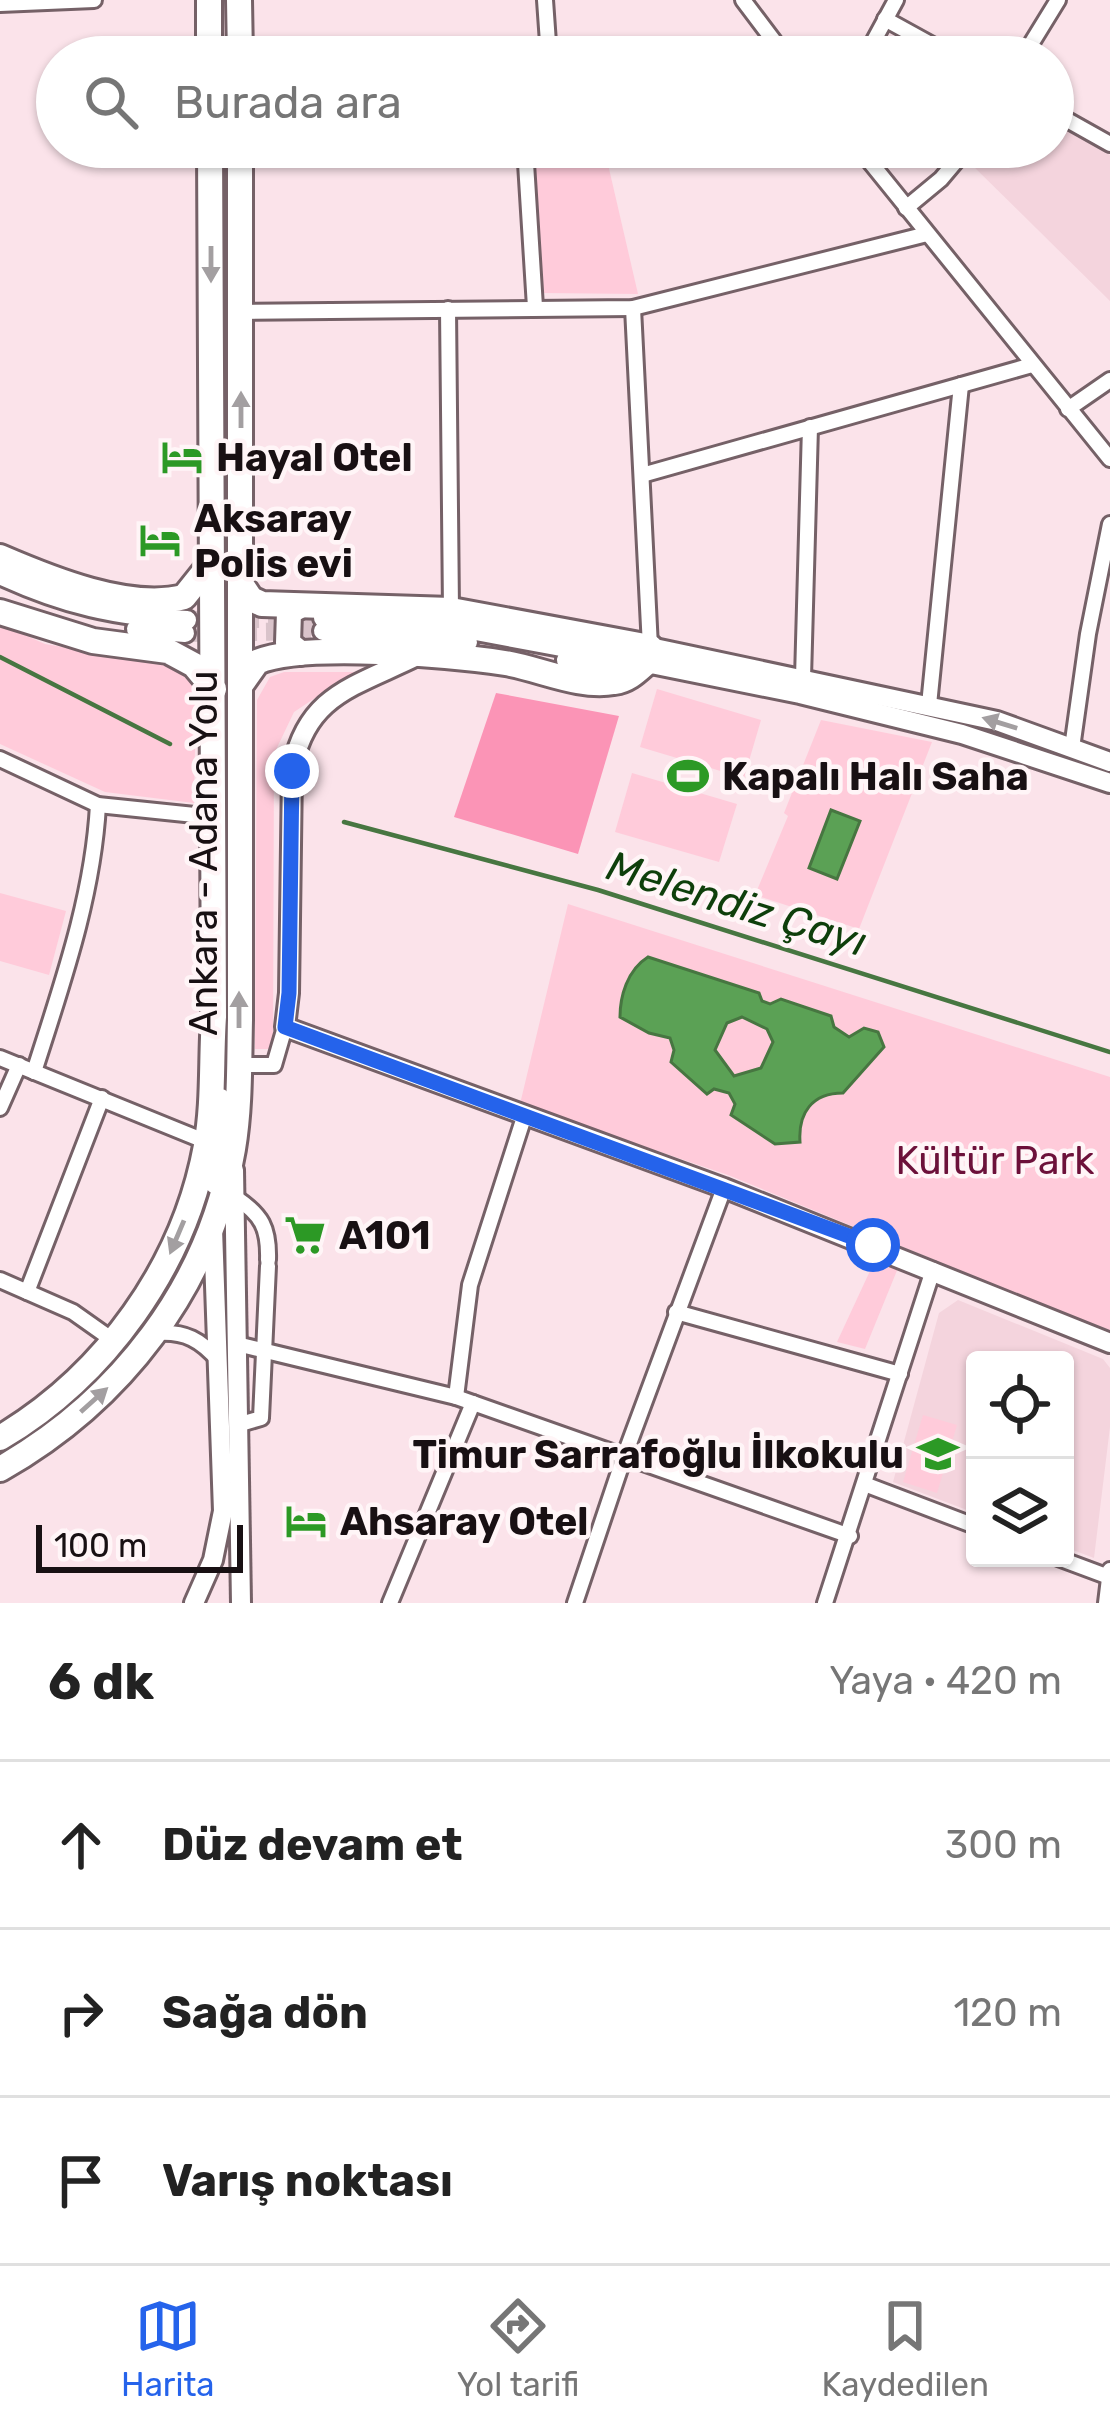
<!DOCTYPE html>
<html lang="tr">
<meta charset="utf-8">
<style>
:root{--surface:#fff;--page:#f2f2f2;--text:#222;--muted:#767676;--line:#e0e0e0;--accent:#2563eb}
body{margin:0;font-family:Rubik,sans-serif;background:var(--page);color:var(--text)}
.controls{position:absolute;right:36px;bottom:36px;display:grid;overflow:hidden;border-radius:12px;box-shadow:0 3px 9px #0004}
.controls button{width:108px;height:108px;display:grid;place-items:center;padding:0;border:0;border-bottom:3px solid var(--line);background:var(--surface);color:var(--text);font:60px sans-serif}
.scale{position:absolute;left:36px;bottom:30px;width:207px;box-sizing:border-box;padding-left:12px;border:6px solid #181013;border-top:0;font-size:33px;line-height:42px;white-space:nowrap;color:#181013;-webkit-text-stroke:9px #fff5f7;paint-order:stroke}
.stop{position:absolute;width:36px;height:36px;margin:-27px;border:9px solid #2563eb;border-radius:50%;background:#fff}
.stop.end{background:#2563eb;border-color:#fff;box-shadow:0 3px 12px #0008}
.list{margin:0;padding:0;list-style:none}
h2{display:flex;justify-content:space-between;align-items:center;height:156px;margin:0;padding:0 48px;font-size:51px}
h2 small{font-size:39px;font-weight:400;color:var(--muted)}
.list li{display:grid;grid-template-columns:78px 1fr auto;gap:36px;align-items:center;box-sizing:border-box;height:168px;padding:0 48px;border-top:3px solid var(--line)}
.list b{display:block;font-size:45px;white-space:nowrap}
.list em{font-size:39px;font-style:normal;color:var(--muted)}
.icon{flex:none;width:66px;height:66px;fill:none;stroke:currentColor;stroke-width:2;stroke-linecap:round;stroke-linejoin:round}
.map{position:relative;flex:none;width:1110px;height:1603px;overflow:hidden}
.search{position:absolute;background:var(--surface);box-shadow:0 3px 9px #0004;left:36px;right:36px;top:36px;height:132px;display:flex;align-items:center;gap:30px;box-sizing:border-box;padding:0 42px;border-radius:66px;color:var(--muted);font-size:45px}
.sheet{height:660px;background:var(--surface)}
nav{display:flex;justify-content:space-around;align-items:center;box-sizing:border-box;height:168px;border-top:3px solid var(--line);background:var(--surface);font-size:33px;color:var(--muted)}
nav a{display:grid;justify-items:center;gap:6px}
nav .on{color:var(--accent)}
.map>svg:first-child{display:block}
</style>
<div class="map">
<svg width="1110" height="1603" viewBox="0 0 1110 1603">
<rect width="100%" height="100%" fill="#fbe3ea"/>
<g fill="#f4d4dd">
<path d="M1053,123L1110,155V301L972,165L981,147H1053Z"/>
<path d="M958,1300L1103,1359L1110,1368V1427L1094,1558L1065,1547V1360H975V1513L893,1482L939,1313Z"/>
</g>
<g fill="#ffcbda">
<path d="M543,147H604L638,294L541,293L530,150Z"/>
<path d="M0,624L45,644L162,664L185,672L196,691L194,803L105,792L0,744Z"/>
<path d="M284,672H354L294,712L274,754L273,1049H255L257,700L270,677Z"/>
<path d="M657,689L761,720L744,778L640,747Z"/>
<path d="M821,720L932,742L859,929L755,895L788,816L784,813Z"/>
<path d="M632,773L737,804L719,862L615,832Z"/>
<path d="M0,893L66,911L49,975L0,961Z"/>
<path d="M568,904L1110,1077V1332L728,1175L520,1104Z"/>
<path d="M191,1210L202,1212C192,1263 141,1345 103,1381C71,1410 34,1436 0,1464V1444L61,1403Z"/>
<path d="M876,1258L898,1268L865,1349L837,1342Z"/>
<path d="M923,1415L957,1425L937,1493L903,1482Z"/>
</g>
<path fill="#fb94b6" d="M496,693L619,716L578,854L454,817Z"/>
<g fill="#5ba155" stroke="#477641" stroke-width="3" fill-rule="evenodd">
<path d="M831,810L860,821L837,879L809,868Z"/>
<path d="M648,957L759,993L762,1001L770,1004L781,999L831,1016L834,1027L849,1037L864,1028L878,1032L884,1047L843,1093C812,1093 798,1113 800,1142L775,1144L731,1115L735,1104L729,1093L714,1089L707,1094L671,1062L674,1050L670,1038L649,1033L620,1017C620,997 627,970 648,957ZM742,1017L767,1029L773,1042L761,1068L734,1076L715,1050L727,1023Z"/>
</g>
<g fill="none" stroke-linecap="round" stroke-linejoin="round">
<g stroke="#477641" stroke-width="4.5">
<path d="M0,657L170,744"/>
<path d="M344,822L598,890L1110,1052"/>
</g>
<g stroke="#d9c3ca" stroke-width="18" stroke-dasharray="18 9" stroke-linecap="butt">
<path d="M187,620L323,618"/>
<path d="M185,633L323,631"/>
</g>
<g stroke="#756167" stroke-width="20">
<g id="street">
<path d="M545,0L549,57"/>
<path d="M743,0L786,57"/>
<path d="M0,4L94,0"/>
<path d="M885,19L954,57"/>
<path d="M865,57L896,0"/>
<path d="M1023,57L1058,0"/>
<path d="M1053,112L1110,144"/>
<path d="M525,147L535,307"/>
<path d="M858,147L1110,459"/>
<path d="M906,208L941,179L968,147"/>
<path d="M633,308L650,647"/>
<path d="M448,309L451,610"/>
<path d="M241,312L633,308L927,234"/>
<path d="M1068,409L1110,380"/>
<path d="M642,475L1032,365"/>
<path d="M803,678L810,427"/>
<path d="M929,705L961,385"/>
<path d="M1072,748L1088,634L1110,524"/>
<path d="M0,759L98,805L214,817"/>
<path d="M0,1058L207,1142"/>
<path d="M239,1065H274L285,1027"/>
<path d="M34,1072C62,984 93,897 98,805"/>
<path d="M0,1108L19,1065"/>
<path d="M235,1197C262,1215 269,1228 268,1260"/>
<path d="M0,1280L73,1312L114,1341"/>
<path d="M27,1292L102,1098"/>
<path d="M676,1312L900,1374"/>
<path d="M157,1333C185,1331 201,1340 219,1361"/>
<path d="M237,1344L456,1397L850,1536"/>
<path d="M456,1397L470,1285L525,1114"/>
<path d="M237,1425L261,1418L268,1266"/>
<path d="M867,1485L975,1526"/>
<path d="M1058,1558L1109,1577"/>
<path d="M390,1603L473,1403"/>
<path d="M575,1603L624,1457L724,1188"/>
<path d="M825,1603L933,1270"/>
<path d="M1106,1603L1110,1570"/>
</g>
</g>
<g stroke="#756167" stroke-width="24">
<g id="secondary">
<path d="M0,575C65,605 115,616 187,620"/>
<path d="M323,618L449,626L588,652L650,647L997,721L1110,762"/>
<path d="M136,629L185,633"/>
<path d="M323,631L468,642"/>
<path d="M417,656C354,687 305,695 292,771L289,993L285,1027L724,1188L1110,1343"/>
<path d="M566,660L591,665L646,663L800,694L962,734L1110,783"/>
<path d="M234,1170L241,1603"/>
<path d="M214,1184L221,1098"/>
<path d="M194,1603L213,1560L223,1511L213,1229"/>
</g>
</g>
<g stroke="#756167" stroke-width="30">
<g id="highway">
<path d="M209,0V57"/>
<path d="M239,0L240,57"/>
<path d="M0,557C51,579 129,611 184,597L212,562"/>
<path d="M241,584L251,599L262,604L451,610L650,647"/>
<path d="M300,606L289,612L288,643L300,653"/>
<path d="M0,612L93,641L168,651L194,665L214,689"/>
<path d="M240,686L257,662C302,642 453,655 505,663C541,669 578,688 614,682C628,680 636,672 646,663"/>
<path d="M0,1438C105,1376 184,1266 206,1146C214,1104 211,1059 214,1017L210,147"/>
<path d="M0,1469C120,1401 209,1287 233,1149C240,1107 239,1063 240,1020V147"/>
</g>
</g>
<use href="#street" stroke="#fff" stroke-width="14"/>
<use href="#secondary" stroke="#fff" stroke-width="18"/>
<use href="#highway" stroke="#fff" stroke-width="24"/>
</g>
<defs><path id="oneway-solid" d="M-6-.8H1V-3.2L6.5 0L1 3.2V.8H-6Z" transform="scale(3)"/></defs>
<g fill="#a39fa1">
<use href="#oneway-solid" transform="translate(211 264) rotate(90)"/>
<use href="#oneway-solid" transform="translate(241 410) rotate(-90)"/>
<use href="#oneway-solid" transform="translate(1000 723) rotate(-163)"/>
<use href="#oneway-solid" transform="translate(239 1010) rotate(-90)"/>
<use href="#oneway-solid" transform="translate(177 1237) rotate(113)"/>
<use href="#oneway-solid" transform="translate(94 1400) rotate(-42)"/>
</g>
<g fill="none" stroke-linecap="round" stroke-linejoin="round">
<path stroke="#2563eb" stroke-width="15" d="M292,771L289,993L285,1027L873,1245"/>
</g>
<defs>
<g id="hotel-bare" transform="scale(3.24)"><path d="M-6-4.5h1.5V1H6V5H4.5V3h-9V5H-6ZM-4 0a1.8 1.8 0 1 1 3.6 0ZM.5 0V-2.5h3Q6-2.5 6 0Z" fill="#2c9925" stroke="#fff5f7" stroke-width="2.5" paint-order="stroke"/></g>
<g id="stadium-bare" transform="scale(3.24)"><path d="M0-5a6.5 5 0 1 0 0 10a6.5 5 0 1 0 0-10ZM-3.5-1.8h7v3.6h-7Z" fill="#2c9925" stroke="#fff5f7" stroke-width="2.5" paint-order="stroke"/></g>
<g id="supermarket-bare" transform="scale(3.24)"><path d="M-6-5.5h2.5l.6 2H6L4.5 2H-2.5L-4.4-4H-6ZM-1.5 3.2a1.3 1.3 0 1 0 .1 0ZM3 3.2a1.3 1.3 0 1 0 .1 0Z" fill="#2c9925" stroke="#fff5f7" stroke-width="2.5" paint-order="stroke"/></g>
<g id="school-bare" transform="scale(3.24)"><path d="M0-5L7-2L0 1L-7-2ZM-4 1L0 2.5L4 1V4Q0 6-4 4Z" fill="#2c9925" stroke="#fff5f7" stroke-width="2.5" paint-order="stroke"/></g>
</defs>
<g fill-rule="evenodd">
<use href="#hotel-bare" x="182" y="457"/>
<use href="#hotel-bare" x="160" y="540"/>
<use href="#stadium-bare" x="688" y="776"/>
<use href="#supermarket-bare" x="305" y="1235"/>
<use href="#school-bare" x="938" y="1454"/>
<use href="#hotel-bare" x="306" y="1521"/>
</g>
<g text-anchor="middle" stroke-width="9" stroke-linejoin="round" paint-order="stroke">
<g font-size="39" font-weight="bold" fill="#181013" stroke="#fff5f7" text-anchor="start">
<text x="216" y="471">Hayal Otel</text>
<text x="194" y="532">Aksaray<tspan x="194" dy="45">Polis evi</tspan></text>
<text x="722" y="790">Kapalı Halı Saha</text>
<text x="339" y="1249">A101</text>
<text x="904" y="1468" text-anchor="end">Timur Sarrafoğlu İlkokulu</text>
<text x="340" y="1535">Ahsaray Otel</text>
</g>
<g font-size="39" fill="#181013" stroke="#fff5f7">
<text transform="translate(203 853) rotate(-90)" y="14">Ankara - Adana Yolu</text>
</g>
<g font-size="39" fill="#6c113a" stroke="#fff5f7">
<text x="995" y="1174">Kültür Park</text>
</g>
<g font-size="42" font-style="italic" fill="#0e3f0b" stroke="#fff5f7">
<text transform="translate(737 903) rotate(17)" y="15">Melendiz Çayı</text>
</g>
</g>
</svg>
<div class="controls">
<button><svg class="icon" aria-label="locate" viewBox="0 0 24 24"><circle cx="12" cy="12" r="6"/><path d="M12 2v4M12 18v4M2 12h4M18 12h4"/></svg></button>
<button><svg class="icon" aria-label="layers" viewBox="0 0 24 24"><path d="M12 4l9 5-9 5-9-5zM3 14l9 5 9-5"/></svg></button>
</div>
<div class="scale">100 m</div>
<div class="stop" style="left:873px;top:1245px"></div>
<div class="stop end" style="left:292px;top:771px"></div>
<div class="search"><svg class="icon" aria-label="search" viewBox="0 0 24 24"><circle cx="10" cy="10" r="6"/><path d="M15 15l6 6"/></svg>Burada ara</div>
</div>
<section class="sheet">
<h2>6 dk<small>Yaya · 420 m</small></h2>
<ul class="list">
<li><svg class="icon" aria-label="ahead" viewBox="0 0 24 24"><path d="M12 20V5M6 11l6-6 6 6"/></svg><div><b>Düz devam et</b></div><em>300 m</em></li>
<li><svg class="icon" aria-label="right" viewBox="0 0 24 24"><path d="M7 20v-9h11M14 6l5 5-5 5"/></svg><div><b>Sağa dön</b></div><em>120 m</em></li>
<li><svg class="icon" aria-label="arrive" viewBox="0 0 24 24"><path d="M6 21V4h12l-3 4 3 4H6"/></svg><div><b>Varış noktası</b></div></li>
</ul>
</section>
<nav>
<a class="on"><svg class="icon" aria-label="map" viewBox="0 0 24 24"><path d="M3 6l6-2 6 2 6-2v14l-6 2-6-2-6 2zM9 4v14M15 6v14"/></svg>Harita</a>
<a><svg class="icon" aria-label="directions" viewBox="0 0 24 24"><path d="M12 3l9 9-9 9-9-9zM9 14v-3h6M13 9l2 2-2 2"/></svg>Yol tarifi</a>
<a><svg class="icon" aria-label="saved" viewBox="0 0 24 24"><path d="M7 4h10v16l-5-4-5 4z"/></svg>Kaydedilen</a>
</nav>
